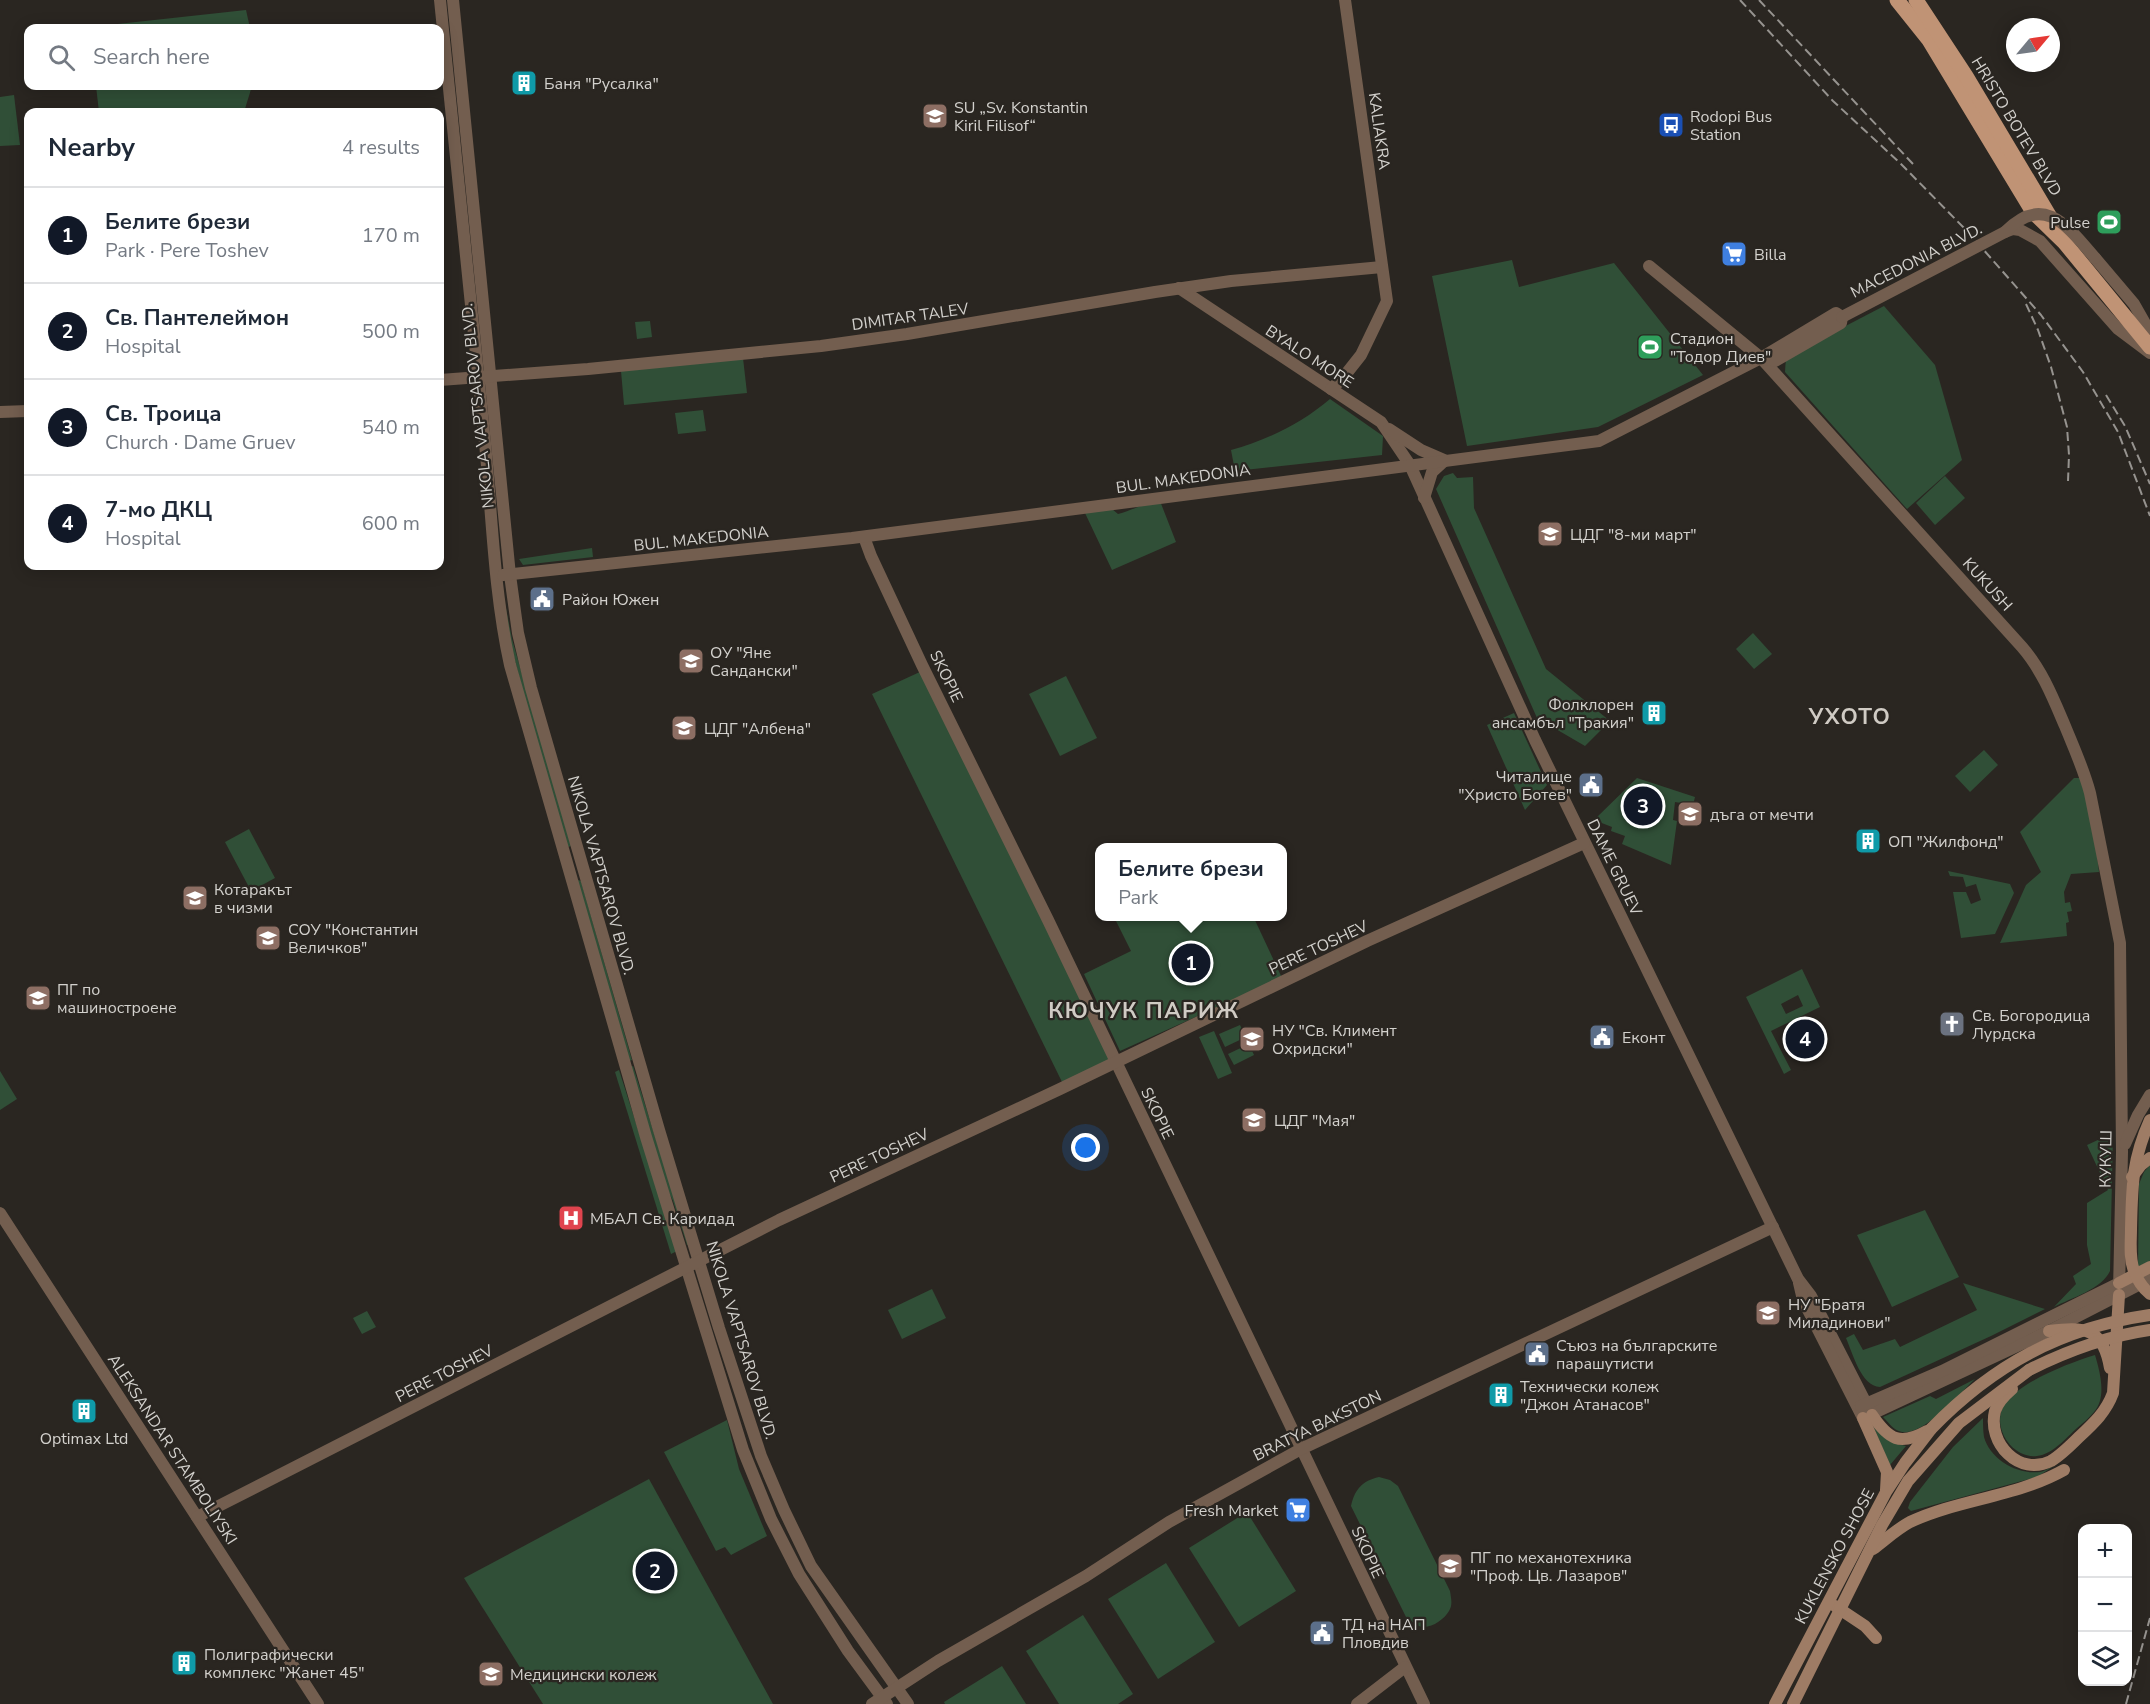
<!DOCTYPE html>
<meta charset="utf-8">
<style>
:root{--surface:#fff;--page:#f2f2f3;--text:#1f2937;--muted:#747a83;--line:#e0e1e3;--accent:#111827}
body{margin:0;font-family:"Nunito Sans",sans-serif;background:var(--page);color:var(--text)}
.controls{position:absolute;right:18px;bottom:18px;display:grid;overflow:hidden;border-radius:12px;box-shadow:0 3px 15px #0003}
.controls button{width:54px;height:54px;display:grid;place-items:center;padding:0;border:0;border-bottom:2px solid var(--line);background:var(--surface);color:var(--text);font:30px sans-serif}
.compass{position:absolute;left:2006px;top:18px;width:54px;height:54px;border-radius:50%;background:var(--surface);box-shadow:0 3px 15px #0003;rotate:61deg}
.you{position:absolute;left:1086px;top:1148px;width:21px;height:21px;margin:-15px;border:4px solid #fff;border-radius:50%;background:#1a73e8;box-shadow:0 0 0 9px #1a73e833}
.badge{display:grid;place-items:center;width:39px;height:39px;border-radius:50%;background:var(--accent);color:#fff;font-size:20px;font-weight:700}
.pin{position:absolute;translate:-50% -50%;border:3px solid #fff;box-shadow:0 2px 6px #0006}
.popup{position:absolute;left:1095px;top:843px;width:192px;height:78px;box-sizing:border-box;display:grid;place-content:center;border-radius:12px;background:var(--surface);filter:drop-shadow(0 2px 4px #0005);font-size:20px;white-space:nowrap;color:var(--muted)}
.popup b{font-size:22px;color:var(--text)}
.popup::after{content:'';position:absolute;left:50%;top:100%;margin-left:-12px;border:12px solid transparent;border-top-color:var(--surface)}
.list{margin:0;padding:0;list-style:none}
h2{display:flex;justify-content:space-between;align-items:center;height:78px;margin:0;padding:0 24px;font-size:26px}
h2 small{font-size:20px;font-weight:400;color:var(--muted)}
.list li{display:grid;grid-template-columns:39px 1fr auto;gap:18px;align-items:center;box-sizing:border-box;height:96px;padding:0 24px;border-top:2px solid var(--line)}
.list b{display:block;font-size:22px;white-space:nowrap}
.list p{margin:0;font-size:20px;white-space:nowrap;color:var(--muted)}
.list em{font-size:20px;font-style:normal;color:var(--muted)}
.icon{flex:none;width:33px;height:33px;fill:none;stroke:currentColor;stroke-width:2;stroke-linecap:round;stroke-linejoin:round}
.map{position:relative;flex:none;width:2150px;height:1704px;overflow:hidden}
.search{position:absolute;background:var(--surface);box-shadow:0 3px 15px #0003;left:24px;top:24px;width:420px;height:66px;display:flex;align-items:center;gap:15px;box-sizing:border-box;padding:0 21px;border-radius:12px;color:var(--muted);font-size:22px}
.panel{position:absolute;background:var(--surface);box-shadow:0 3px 15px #0003;left:24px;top:108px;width:420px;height:462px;border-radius:12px}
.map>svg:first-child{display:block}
</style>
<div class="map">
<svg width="2150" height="1704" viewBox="0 0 2150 1704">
<rect width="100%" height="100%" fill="#2a2621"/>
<g fill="#304f37" fill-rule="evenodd">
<path d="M246,10L250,28H90V27Z"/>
<path d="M96,86H252L244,112H99Z"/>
<path d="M14,95L20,145L0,146V97Z"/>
<path d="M1512,260L1519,287L1614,263L1703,375L1598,427L1467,446L1432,276Z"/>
<path d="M1884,306L1935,365L1962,460L1907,509L1785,372L1786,357Z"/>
<path d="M650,321L652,337L637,339L635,322Z"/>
<path d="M743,358L747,393L624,405L621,371Z"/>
<path d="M1330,399L1383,436L1382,455L1235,471L1231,450C1267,440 1302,423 1330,399Z"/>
<path d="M703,410L706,431L678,434L675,413Z"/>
<path d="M1453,473L1457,478L1473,477L1474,508L1546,669L1610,721L1585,746L1537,718L1436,489L1444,476Z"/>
<path d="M1945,476L1965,498L1935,525L1916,503Z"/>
<path d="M1160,501L1176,542L1112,570L1085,513L1112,509L1118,514C1133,510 1144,503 1160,501Z"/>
<path d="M592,548L593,557L523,565L519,559Z"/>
<path d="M505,603L512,639L571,846L565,848L508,635Z"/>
<path d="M1753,633L1772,654L1754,669L1736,649Z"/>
<path d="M922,671L1111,1060L1063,1084L872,694Z"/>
<path d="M1066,676L1097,738L1060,756L1029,694Z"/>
<path d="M1514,713L1547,785L1525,810L1487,725Z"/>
<path d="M1984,750L1998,765L1970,792L1955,776Z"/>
<path d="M1637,778L1695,797L1693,805L1675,802L1673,820L1677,821L1671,865L1622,844L1625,836L1611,831L1612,827L1594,820ZM1644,790L1646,793L1652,791L1656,801L1651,803L1659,819L1648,825L1640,809L1635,811L1630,802L1635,799L1633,796Z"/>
<path d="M2074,778H2083L2090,793L2099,872L2071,874L2064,892L2065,903L2070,902L2072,911L2067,912L2069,922L2066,923L2067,936L2000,943L2026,885L2041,872L2020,832Z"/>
<path d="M249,829L275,878L251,891L225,842Z"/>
<path d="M1948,871L2010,884L2014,893L1995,934L1961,938L1953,892H1966L1971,904L1981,900L1976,884L1966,887L1963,877L1950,876Z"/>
<path d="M578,880L581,881L632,1060L626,1062L576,883Z"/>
<path d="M1253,916L1282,978L1120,1051L1084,974L1131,951L1114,917Z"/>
<path d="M1802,969L1820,1007L1771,1031L1791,1070L1784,1074L1746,997ZM1798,995L1803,1006L1786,1014L1781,1004Z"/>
<path d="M1240,1025L1246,1037L1225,1047L1219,1034Z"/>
<path d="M1214,1031L1232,1073L1218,1079L1199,1037Z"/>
<path d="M1249,1044L1254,1055L1234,1065L1228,1054Z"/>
<path d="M633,1066L689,1245H687L673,1201L661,1176L628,1068Z"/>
<path d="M619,1070L677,1251L671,1254L615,1072Z"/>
<path d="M0,1071L17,1099L0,1110Z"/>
<path d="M2113,1133L2110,1271C2102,1289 2071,1298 2054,1307L2076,1284L2073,1276L2091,1264L2087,1245V1203L2108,1190L2087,1145Z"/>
<path d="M2150,1165V1261L2138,1267L2139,1184L2144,1172Z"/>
<path d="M1925,1210L1959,1277L1892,1307L1857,1235Z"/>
<path d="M1963,1283L2045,1309L1991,1336L1880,1387C1861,1386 1853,1354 1846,1338L1854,1334L1863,1350L1895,1339L1900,1347L1977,1310Z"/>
<path d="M932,1289L946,1318L902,1339L888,1310Z"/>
<path d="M367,1311L376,1327L362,1334L353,1318Z"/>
<path d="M2095,1355C2100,1372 2107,1397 2094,1412C2089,1418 2083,1423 2077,1428C2066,1438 2053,1454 2037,1456C2012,1459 1991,1427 2004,1405C2019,1382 2069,1363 2095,1355Z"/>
<path d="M1975,1379C1959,1394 1925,1435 1902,1432C1893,1430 1889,1423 1883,1417L1930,1396L1936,1399Z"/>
<path d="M1983,1418C1983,1424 1983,1431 1984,1437C1990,1459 2017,1475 2040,1472C2045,1471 2052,1467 2057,1464L2037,1477L1911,1511L1908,1508L1910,1502L1953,1447Z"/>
<path d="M727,1420L739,1469L767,1536L731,1555L725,1547L716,1551L664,1452Z"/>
<path d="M1873,1426C1883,1437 1891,1443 1906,1446L1890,1465Z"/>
<path d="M1379,1477L1390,1480L1398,1486L1450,1591C1451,1598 1453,1605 1449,1611C1444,1620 1429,1630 1419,1626C1415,1624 1410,1620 1406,1617L1351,1506C1355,1489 1362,1481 1379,1477Z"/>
<path d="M649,1479L773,1704H543L464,1578Z"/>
<path d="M1247,1512L1296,1591L1239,1627L1189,1548Z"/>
<path d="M1166,1563L1215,1642L1158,1679L1108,1599Z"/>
<path d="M1083,1615L1133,1694L1118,1704H1059L1026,1651Z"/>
<path d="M1002,1666L1026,1704H945L944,1702Z"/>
</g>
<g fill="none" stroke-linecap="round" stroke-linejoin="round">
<g stroke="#735e4f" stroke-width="12">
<path d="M440,0C455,148 471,296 485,443C492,517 494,592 510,665L646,1137L743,1450L771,1519L799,1574L848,1651L887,1704"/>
<path d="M453,0L510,575L518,633L531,688L659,1130L719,1328L761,1456L784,1510L811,1566L908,1704"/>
<path d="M2005,232L2013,229L2020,230L2040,241L2118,329L2150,353"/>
<path d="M2095,258L2134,304L2150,332"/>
<path d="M1649,266L1761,358L2022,647C2042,670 2053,698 2065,726C2074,748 2084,770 2090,793L2120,943L2122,1152L2119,1291"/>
<path d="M1179,288L1381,422L1410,465L1535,740L1798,1279L1811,1296L1872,1415"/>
<path d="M440,380L588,369L821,346L907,334L1155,292L1231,281L1382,267"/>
<path d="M1331,389L1342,379L1361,355L1387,301L1345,0"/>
<path d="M0,412L28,411"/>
<path d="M1389,429L1421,450L1444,460"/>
<path d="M1424,498L1432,472L1444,461"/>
<path d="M864,537L871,556L922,665L1048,920L1424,1704"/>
<path d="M503,575L852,538L1599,441L1761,358L1836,313L1842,317L1841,323L1775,361L1761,358"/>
<path d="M2125,1144L2138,1115L2150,1095"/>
<path d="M0,1213L318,1704"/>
<path d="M1799,1283L1803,1300L1863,1418L2049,1331L2150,1279"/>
<path d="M1861,1406L1942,1371L2119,1283"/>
<path d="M197,1517L779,1220L1060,1089L1367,941L1584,843"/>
<path d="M872,1704L938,1661L1086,1576L1169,1522L1301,1449L1773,1227"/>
<path d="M1357,1704L1405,1667"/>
</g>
<g stroke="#9e7c65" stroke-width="12">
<path d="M2132,1177L2141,1165L2150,1158"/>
<path d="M2119,1283L2150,1267"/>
<path d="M2049,1331C2084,1327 2103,1327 2110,1368"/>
<path d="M2012,1389C2005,1395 1998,1402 1995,1411C1987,1443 2019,1477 2051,1461C2061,1455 2071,1445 2079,1437C2094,1423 2106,1412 2113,1393L2119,1295"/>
<path d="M1872,1415C1889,1440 1900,1446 1927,1431"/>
<path d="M1863,1418L1887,1472L1886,1490"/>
<path d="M1873,1549C1885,1540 1897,1529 1910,1522C1959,1499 2016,1497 2064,1470"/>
<path d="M1835,1606L1865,1626L1876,1638"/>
<path d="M1775,1704L1886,1492L1905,1463L1931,1429"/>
<path d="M1793,1704L1882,1525L1908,1481L1959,1423L2029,1370"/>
</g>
<g stroke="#c09375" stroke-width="15">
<path d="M1897,0L1929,40L2033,212L2064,242L2150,347"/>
<path d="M1916,0L1966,76L2056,227"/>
</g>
<g stroke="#96938f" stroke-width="2" stroke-dasharray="9 4.5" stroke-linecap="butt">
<path d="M1740,0L1833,101L1901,164L1967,231L2041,315L2083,372L2118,432L2150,516"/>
<path d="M1759,0L1913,164"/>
<path d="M2026,304L2038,330L2051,367L2067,427L2069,455L2068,481"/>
<path d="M2106,395L2125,426L2150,484"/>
<path d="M2126,1704L2150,1618"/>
</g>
<path stroke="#735e4f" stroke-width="12" d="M1842,317L2005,232C2044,192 2068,227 2095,258"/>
<g stroke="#9e7c65" stroke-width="12">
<path d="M2150,1120C2132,1160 2132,1186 2131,1229C2131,1242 2129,1258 2134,1271C2137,1279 2143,1288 2150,1294"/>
<path d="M2029,1370C2067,1351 2107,1336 2150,1330"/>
<path d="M1931,1429C1993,1365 2061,1328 2150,1315"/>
</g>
</g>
<defs>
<g id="building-square" transform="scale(1.35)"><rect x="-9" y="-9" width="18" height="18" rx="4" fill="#0f9aa8" stroke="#2a2621"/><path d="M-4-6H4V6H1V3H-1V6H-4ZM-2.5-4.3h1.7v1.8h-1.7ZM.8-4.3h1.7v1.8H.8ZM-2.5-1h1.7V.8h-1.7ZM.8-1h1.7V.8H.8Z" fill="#fff"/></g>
<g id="school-square" transform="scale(1.35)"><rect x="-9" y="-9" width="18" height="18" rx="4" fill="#8d6e63" stroke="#2a2621"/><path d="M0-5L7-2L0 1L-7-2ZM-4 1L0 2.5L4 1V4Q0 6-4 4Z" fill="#fff"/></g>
<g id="bus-square" transform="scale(1.35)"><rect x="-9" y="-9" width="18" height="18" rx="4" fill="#1a4fb4" stroke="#2a2621"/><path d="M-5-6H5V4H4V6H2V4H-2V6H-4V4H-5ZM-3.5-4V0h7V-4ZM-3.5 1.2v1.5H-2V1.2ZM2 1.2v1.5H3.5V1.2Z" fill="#fff"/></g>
<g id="stadium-square" transform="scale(1.35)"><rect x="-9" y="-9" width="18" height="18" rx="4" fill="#2e9e5b" stroke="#2a2621"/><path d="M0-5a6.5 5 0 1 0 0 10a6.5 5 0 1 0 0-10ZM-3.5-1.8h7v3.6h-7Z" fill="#fff"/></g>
<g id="supermarket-square" transform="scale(1.35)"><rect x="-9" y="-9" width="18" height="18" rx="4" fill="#3f7fe0" stroke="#2a2621"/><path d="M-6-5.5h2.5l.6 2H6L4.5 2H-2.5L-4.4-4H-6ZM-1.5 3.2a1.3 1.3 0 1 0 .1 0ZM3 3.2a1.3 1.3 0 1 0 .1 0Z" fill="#fff"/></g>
<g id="civic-square" transform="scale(1.35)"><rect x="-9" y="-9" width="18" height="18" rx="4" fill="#5c6f8a" stroke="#2a2621"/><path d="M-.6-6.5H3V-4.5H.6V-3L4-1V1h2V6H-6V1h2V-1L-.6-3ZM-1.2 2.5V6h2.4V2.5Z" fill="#fff"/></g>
<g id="church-square" transform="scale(1.35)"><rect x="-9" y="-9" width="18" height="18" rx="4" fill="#6b7280" stroke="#2a2621"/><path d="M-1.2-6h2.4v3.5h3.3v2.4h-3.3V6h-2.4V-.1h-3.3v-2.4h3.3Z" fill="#fff"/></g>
<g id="hospital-square" transform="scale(1.35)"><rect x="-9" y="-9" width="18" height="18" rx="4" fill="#e0444e" stroke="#2a2621"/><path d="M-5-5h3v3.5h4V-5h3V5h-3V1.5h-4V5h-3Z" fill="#fff"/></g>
<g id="university-square" transform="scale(1.35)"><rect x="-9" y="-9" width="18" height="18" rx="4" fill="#8d6e63" stroke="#2a2621"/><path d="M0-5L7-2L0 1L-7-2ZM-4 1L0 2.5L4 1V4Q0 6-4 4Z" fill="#fff"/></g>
</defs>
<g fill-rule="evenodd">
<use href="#building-square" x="524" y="83"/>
<use href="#school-square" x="935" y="116"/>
<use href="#bus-square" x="1671" y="125"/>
<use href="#stadium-square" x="2109" y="222"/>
<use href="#supermarket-square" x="1734" y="254"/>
<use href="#stadium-square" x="1650" y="347"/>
<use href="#school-square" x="1550" y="534"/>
<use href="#civic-square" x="542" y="599"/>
<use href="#school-square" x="691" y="661"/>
<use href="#building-square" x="1654" y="713"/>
<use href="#school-square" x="684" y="728"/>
<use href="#civic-square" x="1591" y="785"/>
<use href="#school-square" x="1690" y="814"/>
<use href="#building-square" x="1868" y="841"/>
<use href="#school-square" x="195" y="898"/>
<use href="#school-square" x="268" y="938"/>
<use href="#school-square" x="38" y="998"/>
<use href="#church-square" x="1952" y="1024"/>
<use href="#civic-square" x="1602" y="1037"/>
<use href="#school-square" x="1252" y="1039"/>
<use href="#school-square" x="1254" y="1120"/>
<use href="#hospital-square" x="571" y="1218"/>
<use href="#school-square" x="1768" y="1313"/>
<use href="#civic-square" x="1537" y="1354"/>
<use href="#building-square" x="1501" y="1395"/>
<use href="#building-square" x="84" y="1411"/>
<use href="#supermarket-square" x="1298" y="1510"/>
<use href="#school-square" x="1450" y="1566"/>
<use href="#civic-square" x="1322" y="1633"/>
<use href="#building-square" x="184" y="1663"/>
<use href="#university-square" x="491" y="1674"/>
</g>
<g text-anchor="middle" stroke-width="4.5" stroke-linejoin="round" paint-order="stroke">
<g font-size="16" fill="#d3d1cd" stroke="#2a2621" text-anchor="start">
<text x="544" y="89">Баня "Русалка"</text>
<text x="954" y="113">SU „Sv. Konstantin<tspan x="954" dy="18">Kiril Filisof“</tspan></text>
<text x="1690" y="122">Rodopi Bus<tspan x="1690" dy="18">Station</tspan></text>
<text x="2090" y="228" text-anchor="end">Pulse</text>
<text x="1754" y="260">Billa</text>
<text x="1670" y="344">Стадион<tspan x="1670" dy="18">"Тодор Диев"</tspan></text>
<text x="1570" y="540">ЦДГ "8-ми март"</text>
<text x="562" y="605">Район Южен</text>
<text x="710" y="658">ОУ "Яне<tspan x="710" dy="18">Сандански"</tspan></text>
<text x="1634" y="710" text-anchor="end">Фолклорен<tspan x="1634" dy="18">ансамбъл "Тракия"</tspan></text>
<text x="704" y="734">ЦДГ "Албена"</text>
<text x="1572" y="782" text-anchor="end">Читалище<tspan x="1572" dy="18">"Христо Ботев"</tspan></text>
<text x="1710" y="820">дъга от мечти</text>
<text x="1888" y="847">ОП "Жилфонд"</text>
<text x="214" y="895">Котаракът<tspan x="214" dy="18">в чизми</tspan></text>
<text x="288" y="935">СОУ "Константин<tspan x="288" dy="18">Величков"</tspan></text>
<text x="57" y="995">ПГ по<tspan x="57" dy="18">машиностроене</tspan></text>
<text x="1972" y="1021">Св. Богородица<tspan x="1972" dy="18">Лурдска</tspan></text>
<text x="1272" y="1036">НУ "Св. Климент<tspan x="1272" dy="18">Охридски"</tspan></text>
<text x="1622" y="1043">Еконт</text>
<text x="1274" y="1126">ЦДГ "Мая"</text>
<text x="590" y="1224">МБАЛ Св. Каридад</text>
<text x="1788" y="1310">НУ "Братя<tspan x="1788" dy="18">Миладинови"</tspan></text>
<text x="1556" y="1351">Съюз на българските<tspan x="1556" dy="18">парашутисти</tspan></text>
<text x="1520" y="1392">Технически колеж<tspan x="1520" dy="18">"Джон Атанасов"</tspan></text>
<text x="84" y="1444" text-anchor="middle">Optimax Ltd</text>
<text x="1278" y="1516" text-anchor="end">Fresh Market</text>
<text x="1470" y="1563">ПГ по механотехника<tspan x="1470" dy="18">"Проф. Цв. Лазаров"</tspan></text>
<text x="1342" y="1630">ТД на НАП<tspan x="1342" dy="18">Пловдив</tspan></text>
<text x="204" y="1660">Полиграфически<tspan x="204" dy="18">комплекс "Жанет 45"</tspan></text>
<text x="510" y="1680">Медицински колеж</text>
</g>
<g font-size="16" fill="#d3d1cd" stroke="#2a2621">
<text transform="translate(2017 126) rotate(59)" y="6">HRISTO BOTEV BLVD</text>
<text transform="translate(1380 131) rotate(82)" y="6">KALIAKRA</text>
<text transform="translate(1916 260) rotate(-27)" y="6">MACEDONIA BLVD.</text>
<text transform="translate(910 316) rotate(-8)" y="6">DIMITAR TALEV</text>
<text transform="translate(1310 356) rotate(33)" y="6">BYALO MORE</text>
<text transform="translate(477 406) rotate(-96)" y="6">NIKOLA VAPTSAROV BLVD.</text>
<text transform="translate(1183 478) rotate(-8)" y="6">BUL. MAKEDONIA</text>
<text transform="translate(701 538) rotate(-6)" y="6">BUL. MAKEDONIA</text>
<text transform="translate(1988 584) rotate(48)" y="6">KUKUSH</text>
<text transform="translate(947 676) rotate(64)" y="6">SKOPIE</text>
<text transform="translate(1615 867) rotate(64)" y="6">DAME GRUEV</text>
<text transform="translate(602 875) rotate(74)" y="6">NIKOLA VAPTSAROV BLVD.</text>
<text transform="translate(1318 947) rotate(-25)" y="6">PERE TOSHEV</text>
<text transform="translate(1158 1113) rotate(64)" y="6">SKOPIE</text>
<text transform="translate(879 1155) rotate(-25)" y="6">PERE TOSHEV</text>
<text transform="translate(2105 1159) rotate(-89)" y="6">КУКУШ</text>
<text transform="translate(742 1340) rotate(73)" y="6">NIKOLA VAPTSAROV BLVD.</text>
<text transform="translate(444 1373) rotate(-27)" y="6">PERE TOSHEV</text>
<text transform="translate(1317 1425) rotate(-26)" y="6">BRATYA BAKSTON</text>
<text transform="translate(173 1449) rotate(57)" y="6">ALEKSANDAR STAMBOLIYSKI</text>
<text transform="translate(1368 1552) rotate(65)" y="6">SKOPIE</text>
<text transform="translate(1834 1556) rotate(-62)" y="6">KUKLENSKO SHOSE</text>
</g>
<g font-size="22" font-weight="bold" letter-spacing="1.5" fill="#d0cbc4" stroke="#2a2621">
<text x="1850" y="724">УХОТО</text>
<text x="1144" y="1018">КЮЧУК ПАРИЖ</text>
</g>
</g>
</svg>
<div class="controls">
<button>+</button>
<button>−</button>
<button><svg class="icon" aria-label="layers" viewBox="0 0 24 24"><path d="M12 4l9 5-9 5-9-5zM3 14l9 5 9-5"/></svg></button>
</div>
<svg class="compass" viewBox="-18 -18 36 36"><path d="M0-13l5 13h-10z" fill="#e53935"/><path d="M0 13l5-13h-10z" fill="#747a83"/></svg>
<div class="you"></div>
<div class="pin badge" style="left:1191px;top:963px">1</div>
<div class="popup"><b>Белите брези</b>Park</div>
<div class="pin badge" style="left:655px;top:1571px">2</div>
<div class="pin badge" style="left:1643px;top:806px">3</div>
<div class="pin badge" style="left:1805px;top:1039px">4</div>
<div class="search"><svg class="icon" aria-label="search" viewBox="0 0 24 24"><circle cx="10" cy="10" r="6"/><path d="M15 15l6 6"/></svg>Search here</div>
<section class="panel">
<h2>Nearby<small>4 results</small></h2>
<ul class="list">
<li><span class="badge">1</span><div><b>Белите брези</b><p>Park · Pere Toshev</p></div><em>170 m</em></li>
<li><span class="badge">2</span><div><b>Св. Пантелеймон</b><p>Hospital</p></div><em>500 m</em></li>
<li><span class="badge">3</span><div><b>Св. Троица</b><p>Church · Dame Gruev</p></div><em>540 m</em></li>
<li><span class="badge">4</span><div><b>7-мо ДКЦ</b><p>Hospital</p></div><em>600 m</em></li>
</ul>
</section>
</div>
